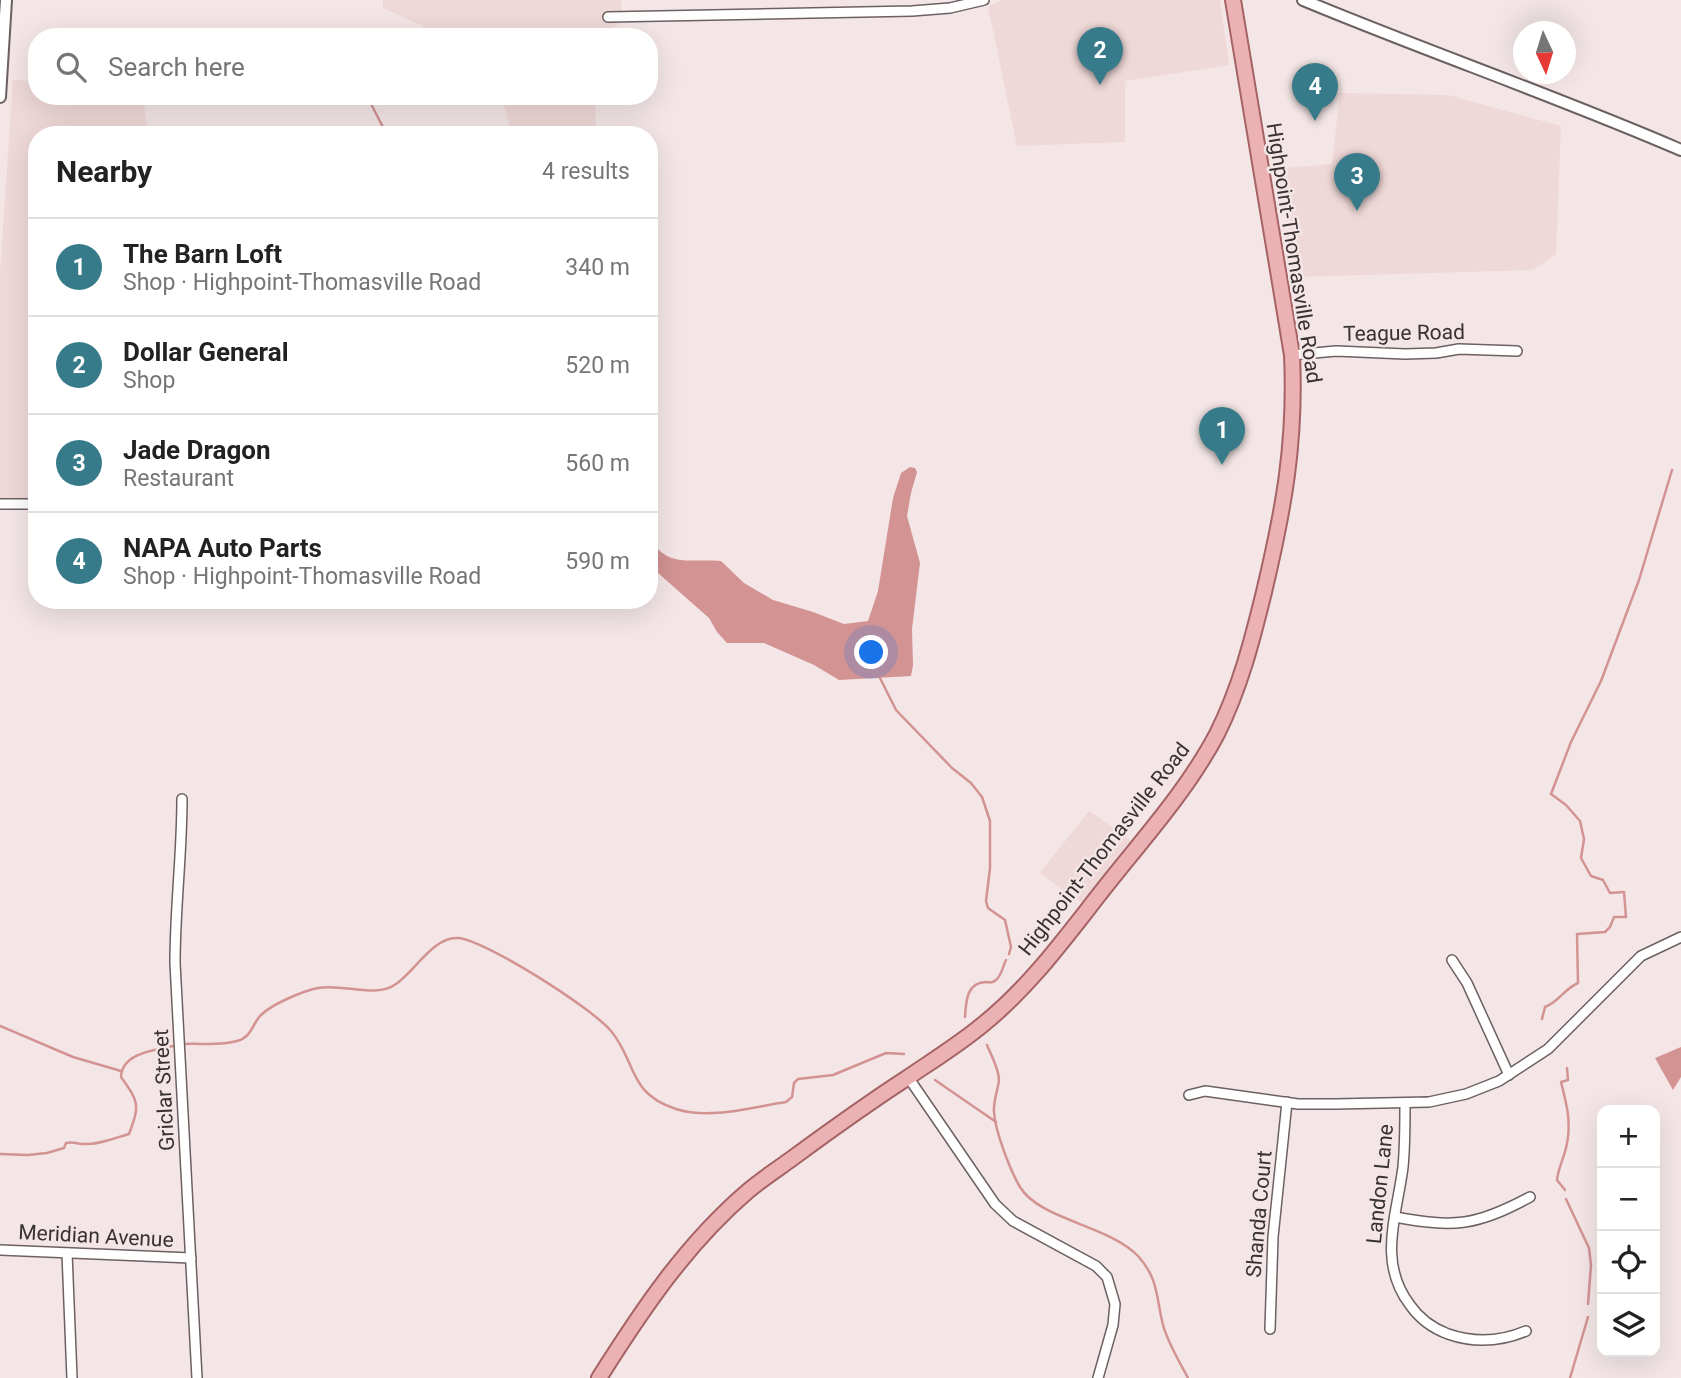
<!DOCTYPE html>
<meta charset="utf-8">
<style>
:root{--surface:#fff;--page:#f2f2f2;--text:#222;--muted:#767676;--line:#e0e0e0;--accent:#377b8a}
body{margin:0;font-family:Roboto,sans-serif;background:var(--page);color:var(--text)}
.controls{position:absolute;right:21px;bottom:21px;display:grid;overflow:hidden;border-radius:14px;box-shadow:0 7px 28px #0002}
.controls button{width:63px;height:63px;display:grid;place-items:center;padding:0;border:0;border-bottom:2px solid var(--line);background:var(--surface);color:var(--text);font:35px sans-serif}
.compass{position:absolute;left:1513px;top:21px;width:63px;height:63px;border-radius:50%;background:var(--surface);box-shadow:0 7px 28px #0002;rotate:176deg}
.you{position:absolute;left:872px;top:653px;width:24px;height:24px;margin:-18px;border:5px solid #fff;border-radius:50%;background:#1a73e8;box-shadow:0 0 0 10px #1a73e833}
.badge{display:grid;place-items:center;width:46px;height:46px;border-radius:50%;background:var(--accent);color:#fff;font-size:23px;font-weight:700}
.pin{position:absolute;translate:-50% -58px;filter:drop-shadow(0 2px 4px #0008)}
.pin::after{content:'';position:absolute;top:37px;width:24px;height:21px;background:inherit;clip-path:polygon(0 0,100% 0,50% 100%)}
.list{margin:0;padding:0;list-style:none}
h2{display:flex;justify-content:space-between;align-items:center;height:91px;margin:0;padding:0 28px;font-size:30px}
h2 small{font-size:23px;font-weight:400;color:var(--muted)}
.list li{display:grid;grid-template-columns:46px 1fr auto;gap:21px;align-items:center;box-sizing:border-box;height:98px;padding:0 28px;border-top:2px solid var(--line)}
.list b{display:block;font-size:26px;white-space:nowrap}
.list p{margin:0;font-size:23px;white-space:nowrap;color:var(--muted)}
.list em{font-size:23px;font-style:normal;color:var(--muted)}
.icon{flex:none;width:38px;height:38px;fill:none;stroke:currentColor;stroke-width:2;stroke-linecap:round;stroke-linejoin:round}
.map{position:relative;flex:none;width:1681px;height:1378px;overflow:hidden}
.search{position:absolute;background:var(--surface);box-shadow:0 7px 28px #0002;left:28px;top:28px;width:630px;height:77px;display:flex;align-items:center;gap:18px;box-sizing:border-box;padding:0 24px;border-radius:28px;color:var(--muted);font-size:26px}
.panel{position:absolute;background:var(--surface);box-shadow:0 7px 28px #0002;left:28px;top:126px;width:630px;height:483px;border-radius:28px}
.map>svg:first-child{display:block}
</style>
<div class="map">
<svg width="1681" height="1378" viewBox="0 0 1681 1378">
<rect width="100%" height="100%" fill="#f4e6e6"/>
<g fill="#efd8d8">
<path d="M383,0H621L622,21L602,37H423V26L383,8Z"/>
<path d="M1002,0H1220L1229,65L1125,81V142L1017,146L988,7Z"/>
<path d="M13,80L37,81V96H143L148,135H37V509H0V273Z"/>
<path d="M1340,93L1448,95L1561,126L1556,254L1533,270L1294,277L1285,168L1332,164Z"/>
<path d="M501,96H595L596,129L510,126Z"/>
<path d="M1089,811L1131,840L1082,903L1040,873Z"/>
</g>
<g fill="#d39393">
<path d="M910,467L915,468L917,472L911,493L907,516L920,563L912,629L913,665L911,676L839,680L814,665L764,643H727L717,632L709,618L649,565V538C669,569 690,558 721,561L744,583L773,600L813,612L844,624L868,621L878,591L893,498L901,473Z"/>
<path d="M1681,1047V1077L1673,1090L1655,1058Z"/>
</g>
<g fill="none" stroke-linecap="round" stroke-linejoin="round">
<g stroke="#d39393" stroke-width="2.5">
<path d="M367,96L387,135"/>
<path d="M879,676L896,710L952,768L971,783L982,797L990,821V868L986,901L988,908L1005,920L1011,947L1009,954"/>
<path d="M965,1017C966,1003 966,983 985,982C990,982 992,984 996,980C1001,977 1003,966 1006,960"/>
<path d="M1542,1019L1545,1007C1559,1002 1564,989 1578,983L1577,934L1605,932L1610,927L1614,917H1626L1624,892L1610,893L1603,880L1591,876L1581,858L1584,839L1580,821L1566,805L1551,794L1571,742L1601,681L1639,580L1672,470"/>
<path d="M0,1026L73,1057L121,1071"/>
<path d="M184,1044C201,1043 220,1046 237,1041C252,1037 252,1024 261,1015C272,1004 303,991 318,988C343,983 375,999 396,984C415,971 434,936 458,938C485,940 592,1008 611,1031C637,1062 627,1093 676,1109C710,1120 752,1107 786,1102L792,1097L794,1083L798,1079L833,1075L886,1053L904,1054"/>
<path d="M987,1045C991,1055 999,1069 999,1080C998,1090 993,1101 994,1112C995,1131 1010,1170 1020,1187C1040,1220 1108,1225 1138,1256C1159,1279 1156,1298 1163,1325C1168,1343 1179,1361 1188,1378"/>
<path d="M935,1080L996,1122"/>
<path d="M0,1154L28,1155L47,1153L64,1148L66,1143C73,1141 76,1144 83,1144C98,1145 115,1138 129,1134C140,1105 139,1102 121,1077C122,1053 155,1050 173,1046"/>
<path d="M1565,1190L1557,1180C1558,1169 1563,1160 1566,1148C1572,1125 1567,1105 1561,1082L1568,1080L1567,1068"/>
<path d="M1566,1199L1589,1248L1591,1265L1588,1304"/>
<path d="M1570,1378L1588,1317"/>
</g>
<g stroke="#6c6060" stroke-width="12">
<g id="minor">
<path d="M608,17L912,11L950,8L984,0"/>
<path d="M1292,355L1336,351L1405,354L1436,353L1459,349L1517,351"/>
<path d="M0,504H37"/>
<path d="M182,799C182,854 175,908 175,963L197,1378"/>
<path d="M1452,960L1467,983L1509,1075"/>
<path d="M908,1077L995,1204L1013,1221L1096,1266L1107,1277L1115,1304L1113,1325L1098,1378"/>
<path d="M1189,1095L1205,1091L1298,1104H1336L1429,1102L1466,1094L1499,1081L1548,1049L1641,956L1681,937"/>
<path d="M1405,1103C1405,1124 1405,1146 1403,1167C1397,1215 1377,1262 1410,1305C1419,1318 1432,1328 1448,1334C1474,1343 1500,1342 1526,1331"/>
<path d="M1395,1217C1455,1228 1476,1226 1530,1197"/>
<path d="M0,1250L191,1258"/>
<path d="M67,1253L72,1378"/>
<path d="M1270,1329L1273,1237L1287,1102"/>
</g>
</g>
<g stroke="#6c6060" stroke-width="14">
<g id="tertiary">
<path d="M1303,0C1428,52 1556,96 1681,150"/>
<path d="M0,97L6,0"/>
</g>
</g>
<g stroke="#a56365" stroke-width="18">
<path id="primary" d="M599,1378C642,1310 686,1244 748,1191C761,1180 776,1170 790,1160C828,1132 867,1104 907,1078C932,1061 958,1045 981,1026C1029,988 1065,938 1102,891C1142,840 1187,791 1217,734C1240,688 1252,641 1264,592C1284,508 1296,442 1292,355L1233,0"/>
</g>
<use href="#minor" stroke="#fff" stroke-width="9"/>
<use href="#tertiary" stroke="#fff" stroke-width="10"/>
<use href="#primary" stroke="#ecb2b3" stroke-width="14"/>
</g>
<g text-anchor="middle" stroke-width="5" stroke-linejoin="round" paint-order="stroke">
<g font-size="21" fill="#383232" stroke="#f4e6e6">
<text transform="translate(1294 253) rotate(81)" y="7">Highpoint-Thomasville Road</text>
<text transform="translate(1404 333) rotate(-1)" y="7">Teague Road</text>
<text transform="translate(1104 849) rotate(-52)" y="7">Highpoint-Thomasville Road</text>
<text transform="translate(164 1090) rotate(-93)" y="7">Griclar Street</text>
<text transform="translate(1380 1184) rotate(-84)" y="7">Landon Lane</text>
<text transform="translate(1259 1214) rotate(-85)" y="7">Shanda Court</text>
<text transform="translate(96 1236) rotate(3)" y="7">Meridian Avenue</text>
</g>
</g>
</svg>
<div class="controls">
<button>+</button>
<button>−</button>
<button><svg class="icon" aria-label="locate" viewBox="0 0 24 24"><circle cx="12" cy="12" r="6"/><path d="M12 2v4M12 18v4M2 12h4M18 12h4"/></svg></button>
<button><svg class="icon" aria-label="layers" viewBox="0 0 24 24"><path d="M12 4l9 5-9 5-9-5zM3 14l9 5 9-5"/></svg></button>
</div>
<svg class="compass" viewBox="-18 -18 36 36"><path d="M0-13l5 13h-10z" fill="#e53935"/><path d="M0 13l5-13h-10z" fill="#767676"/></svg>
<div class="you"></div>
<div class="pin badge" style="left:1222px;top:465px">1</div>
<div class="pin badge" style="left:1100px;top:85px">2</div>
<div class="pin badge" style="left:1357px;top:211px">3</div>
<div class="pin badge" style="left:1315px;top:121px">4</div>
<div class="search"><svg class="icon" aria-label="search" viewBox="0 0 24 24"><circle cx="10" cy="10" r="6"/><path d="M15 15l6 6"/></svg>Search here</div>
<section class="panel">
<h2>Nearby<small>4 results</small></h2>
<ul class="list">
<li><span class="badge">1</span><div><b>The Barn Loft</b><p>Shop · Highpoint-Thomasville Road</p></div><em>340 m</em></li>
<li><span class="badge">2</span><div><b>Dollar General</b><p>Shop</p></div><em>520 m</em></li>
<li><span class="badge">3</span><div><b>Jade Dragon</b><p>Restaurant</p></div><em>560 m</em></li>
<li><span class="badge">4</span><div><b>NAPA Auto Parts</b><p>Shop · Highpoint-Thomasville Road</p></div><em>590 m</em></li>
</ul>
</section>
</div>
